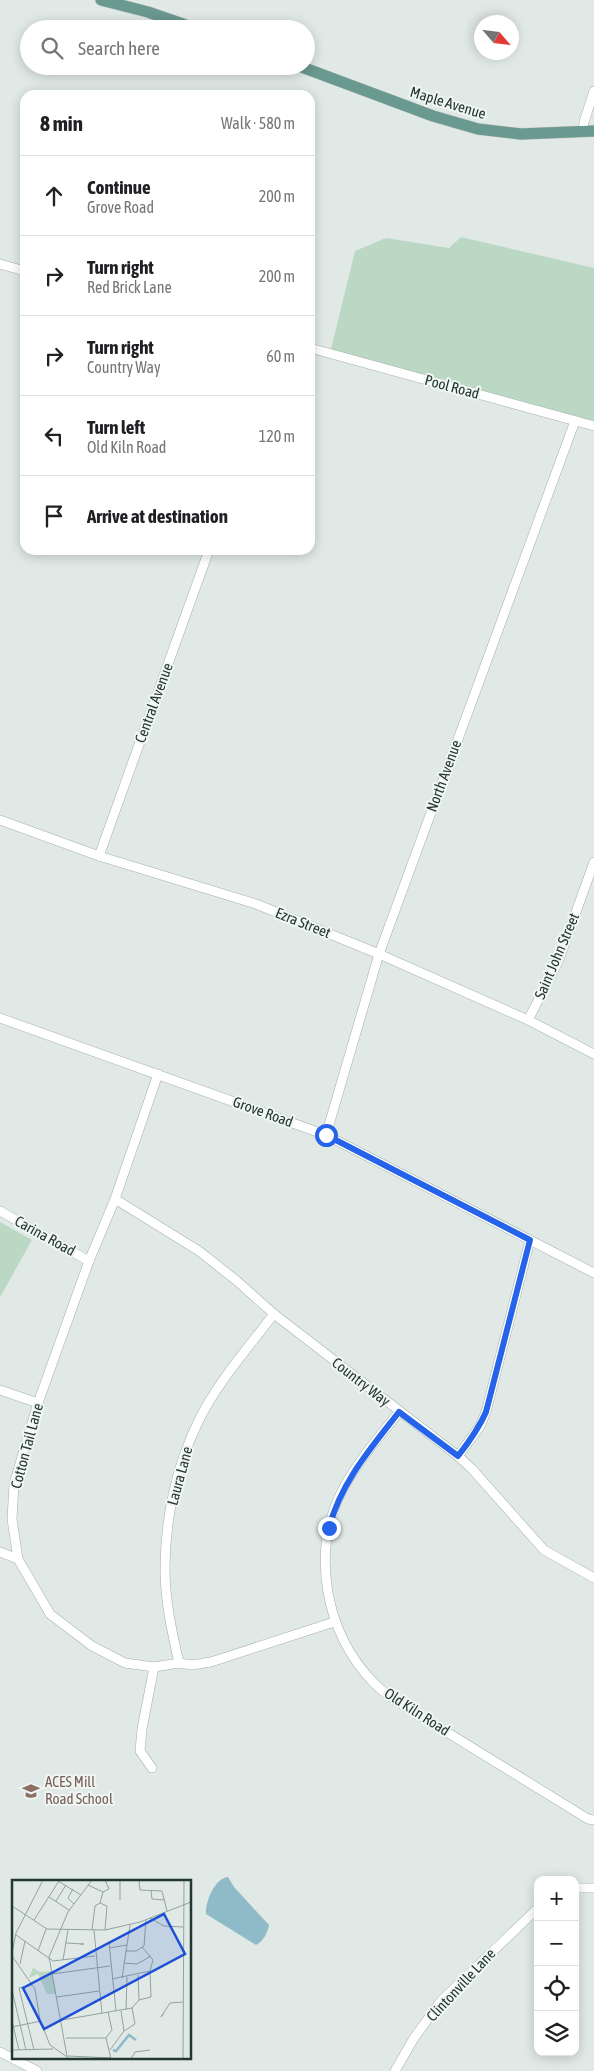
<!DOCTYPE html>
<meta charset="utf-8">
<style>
:root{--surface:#fff;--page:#f6f6f6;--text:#202124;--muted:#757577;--line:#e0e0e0}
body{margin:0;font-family:"Asap Condensed",sans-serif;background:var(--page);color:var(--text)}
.controls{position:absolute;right:15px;bottom:15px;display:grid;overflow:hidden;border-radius:10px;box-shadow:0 2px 12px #0003}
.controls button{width:45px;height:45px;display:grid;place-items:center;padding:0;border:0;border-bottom:1px solid var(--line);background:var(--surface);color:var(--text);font:25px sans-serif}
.compass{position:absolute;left:474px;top:15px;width:45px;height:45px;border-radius:50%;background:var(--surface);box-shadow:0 2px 12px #0003;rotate:118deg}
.stop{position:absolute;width:15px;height:15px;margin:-11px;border:4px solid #2563eb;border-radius:50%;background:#fff}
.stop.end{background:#2563eb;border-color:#fff;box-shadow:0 1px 5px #0008}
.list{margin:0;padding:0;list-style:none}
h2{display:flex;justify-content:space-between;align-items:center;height:65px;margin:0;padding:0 20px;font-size:21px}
h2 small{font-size:16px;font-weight:400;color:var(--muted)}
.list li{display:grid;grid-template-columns:32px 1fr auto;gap:15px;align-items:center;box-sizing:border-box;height:80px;padding:0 20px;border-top:1px solid var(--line)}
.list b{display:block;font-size:19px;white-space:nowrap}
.list p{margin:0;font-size:16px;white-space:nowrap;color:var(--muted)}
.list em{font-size:16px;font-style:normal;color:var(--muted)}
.icon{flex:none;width:28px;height:28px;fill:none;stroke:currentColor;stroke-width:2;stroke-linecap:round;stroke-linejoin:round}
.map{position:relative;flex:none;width:594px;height:2071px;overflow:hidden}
.search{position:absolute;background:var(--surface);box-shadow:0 2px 12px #0003;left:20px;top:20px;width:295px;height:55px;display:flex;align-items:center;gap:12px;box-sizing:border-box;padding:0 18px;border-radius:28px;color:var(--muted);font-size:19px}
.panel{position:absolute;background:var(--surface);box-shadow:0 2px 12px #0003;left:20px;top:90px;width:295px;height:465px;border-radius:15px}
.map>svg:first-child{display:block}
</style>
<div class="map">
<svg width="594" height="2071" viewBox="0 0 594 2071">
<rect width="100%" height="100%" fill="#e0e9e5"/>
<g fill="#bbd8c5">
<path d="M461,237L594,268V422L331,349L355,251L386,238L449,248Z"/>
<path d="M0,1222L32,1240L0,1297Z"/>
</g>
<path fill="#8ebbc7" d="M228,1877L234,1887L269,1925C268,1932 263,1942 256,1945L206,1914C205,1902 215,1878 228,1877Z"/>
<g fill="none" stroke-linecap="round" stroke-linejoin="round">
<g stroke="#a4b0ac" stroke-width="10">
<g id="minor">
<path d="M583,132L584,122L594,91"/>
<path d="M0,264L25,271"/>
<path d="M310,348L594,426"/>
<path d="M0,820L99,856L256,904L379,954L528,1020L594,1054"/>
<path d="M99,856L209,550"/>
<path d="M0,1018L326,1135L594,1273"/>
<path d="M528,1020L558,962L594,862"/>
<path d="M158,1074L115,1199L89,1261L38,1403L14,1484L12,1519L18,1559L50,1614L92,1646L125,1663L154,1667L179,1663L192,1665L211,1662L334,1622"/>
<path d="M326,1135L379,954L575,421"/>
<path d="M115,1199L199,1251L237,1281L274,1314L458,1456L472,1469L544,1550L594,1578"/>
<path d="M0,1211L89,1261"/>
<path d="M0,1390L38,1403"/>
<path d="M399,1412C380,1436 358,1461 343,1489C310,1552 325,1633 374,1683C381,1691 390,1696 398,1702L588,1819L594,1820"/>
<path d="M458,1456L480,1426L486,1412L530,1240"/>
<path d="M0,1552L18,1559"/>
<path d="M179,1663C172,1632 165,1601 165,1569C165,1520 176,1467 198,1422C217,1383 247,1349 274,1314"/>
<path d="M152,1768L140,1751L142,1729L154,1667"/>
<path d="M575,1888H594"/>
<path d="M0,2052L37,2071"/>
<path d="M395,2071L414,2038L441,2001L538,1908"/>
</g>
</g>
<g stroke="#bdc3c2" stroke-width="12">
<g id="major">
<path d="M101,0L148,12L197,29"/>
<path d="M299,66L433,116L478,129L521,134L594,131"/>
</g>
</g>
<use href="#minor" stroke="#fff" stroke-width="9"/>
<use href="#major" stroke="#6a9990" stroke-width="11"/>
</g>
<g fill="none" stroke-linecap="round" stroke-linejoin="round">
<path stroke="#2563eb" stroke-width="6" d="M326,1135L530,1240L486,1412C479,1428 469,1442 458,1456L399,1412C371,1448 341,1482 329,1528"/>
</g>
<defs>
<g id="school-bare" transform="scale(1.35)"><path d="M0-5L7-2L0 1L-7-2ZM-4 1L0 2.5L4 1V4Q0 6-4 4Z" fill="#8d6e63" stroke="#f0f6f3" stroke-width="2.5" paint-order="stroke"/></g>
</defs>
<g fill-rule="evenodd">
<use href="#school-bare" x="31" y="1791"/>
</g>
<g text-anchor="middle" stroke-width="4" stroke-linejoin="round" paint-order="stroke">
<g font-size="15" fill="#233733" stroke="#f0f6f3">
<text transform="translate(448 103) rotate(17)" y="5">Maple Avenue</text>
<text transform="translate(452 387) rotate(15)" y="5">Pool Road</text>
<text transform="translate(154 703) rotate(-70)" y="5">Central Avenue</text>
<text transform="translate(444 776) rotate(-70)" y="5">North Avenue</text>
<text transform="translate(303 923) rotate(22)" y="5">Ezra Street</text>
<text transform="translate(557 956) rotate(-67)" y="5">Saint John Street</text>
<text transform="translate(263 1112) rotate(20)" y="5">Grove Road</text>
<text transform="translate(45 1236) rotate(29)" y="5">Carina Road</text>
<text transform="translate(361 1382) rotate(38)" y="5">Country Way</text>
<text transform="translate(27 1446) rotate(-75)" y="5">Cotton Tail Lane</text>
<text transform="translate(180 1476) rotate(-75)" y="5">Laura Lane</text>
<text transform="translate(417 1712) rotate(33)" y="5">Old Kiln Road</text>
<text transform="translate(461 1985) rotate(-47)" y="5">Clintonville Lane</text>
</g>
<g font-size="15" fill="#785e54" stroke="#f0f6f3" text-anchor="start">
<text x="45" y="1787">ACES Mill<tspan x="45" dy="17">Road School</tspan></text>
</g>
</g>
<g transform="translate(12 1880)">
<rect width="179" height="179" fill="#e0e9e5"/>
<path d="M21,88L28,92L39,91L44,114H35L26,94L17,98Z" fill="#bbd8c5"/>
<path fill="none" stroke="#8ebbc7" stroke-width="2.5" d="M101,170L104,171L117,155L124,160"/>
<path fill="none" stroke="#94a29e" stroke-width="1" d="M127,0L128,10L150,11L155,31M46,1L69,15M76,5L91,12M61,9L56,18L62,24M139,10L140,19L152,20M37,17L57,30M108,20V0M44,21L54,5M88,23L91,12L97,9L93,0M0,26L35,49L93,50L128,42L179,22M138,38L152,46L171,47M22,40L47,1M80,50L83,26L88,23L95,26L93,50M82,50L90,134M4,55L41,81L83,76M97,62L104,131M54,63L72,64H68M97,68L115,65M26,71L34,49M114,71H124L132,66L134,40M0,73L4,53L31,0M0,76L23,109L28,140L38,165L58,179M51,80L56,50M112,83L125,84L139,76M8,84L13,61M40,94L98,86M110,98L118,45M100,99L138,91L141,80L130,67M20,105L7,108L22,170M0,110L14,170M45,117L87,111M127,120L139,117L138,92M114,130L115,97M109,131L112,151M152,133L149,137L158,123L171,122M50,140L120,128L127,120L126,95M0,141L7,170M0,147L29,141M54,158H94L99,179M94,158L100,150L96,132M0,170L41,169M98,170L112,151L123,144L120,128M55,176L37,77L56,32L80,0M56,176L99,178M119,179L123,172L138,170M171,179L172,0"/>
<path fill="#1d4ed8" fill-opacity="0.15" stroke="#1d4ed8" stroke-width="2.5" d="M152,34L173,74L32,149L11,108Z"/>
<rect width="179" height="179" fill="none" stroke="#233733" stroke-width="2.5"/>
</g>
</svg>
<div class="controls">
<button>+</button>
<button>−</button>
<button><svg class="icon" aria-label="locate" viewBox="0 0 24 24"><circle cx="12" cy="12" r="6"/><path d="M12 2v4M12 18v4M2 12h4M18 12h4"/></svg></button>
<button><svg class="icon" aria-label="layers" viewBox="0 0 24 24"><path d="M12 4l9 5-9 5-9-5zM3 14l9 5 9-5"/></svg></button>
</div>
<svg class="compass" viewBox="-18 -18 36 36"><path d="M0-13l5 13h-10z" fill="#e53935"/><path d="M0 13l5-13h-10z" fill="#757577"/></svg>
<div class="stop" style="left:326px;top:1135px"></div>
<div class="stop end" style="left:329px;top:1528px"></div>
<div class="search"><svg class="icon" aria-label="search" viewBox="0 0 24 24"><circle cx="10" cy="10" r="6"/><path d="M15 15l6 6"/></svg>Search here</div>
<section class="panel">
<h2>8 min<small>Walk · 580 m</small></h2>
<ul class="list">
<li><svg class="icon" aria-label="ahead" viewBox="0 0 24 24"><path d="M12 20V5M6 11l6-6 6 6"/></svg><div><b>Continue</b><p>Grove Road</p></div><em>200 m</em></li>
<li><svg class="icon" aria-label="right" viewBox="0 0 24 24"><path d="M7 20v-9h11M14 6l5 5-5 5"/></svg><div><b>Turn right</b><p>Red Brick Lane</p></div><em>200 m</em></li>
<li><svg class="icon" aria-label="right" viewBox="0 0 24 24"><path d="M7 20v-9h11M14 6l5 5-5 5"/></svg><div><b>Turn right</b><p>Country Way</p></div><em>60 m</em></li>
<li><svg class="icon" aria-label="left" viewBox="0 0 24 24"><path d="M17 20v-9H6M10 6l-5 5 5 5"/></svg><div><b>Turn left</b><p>Old Kiln Road</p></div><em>120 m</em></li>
<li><svg class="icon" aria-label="arrive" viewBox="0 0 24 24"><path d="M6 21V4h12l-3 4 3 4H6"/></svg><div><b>Arrive at destination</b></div></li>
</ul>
</section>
</div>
